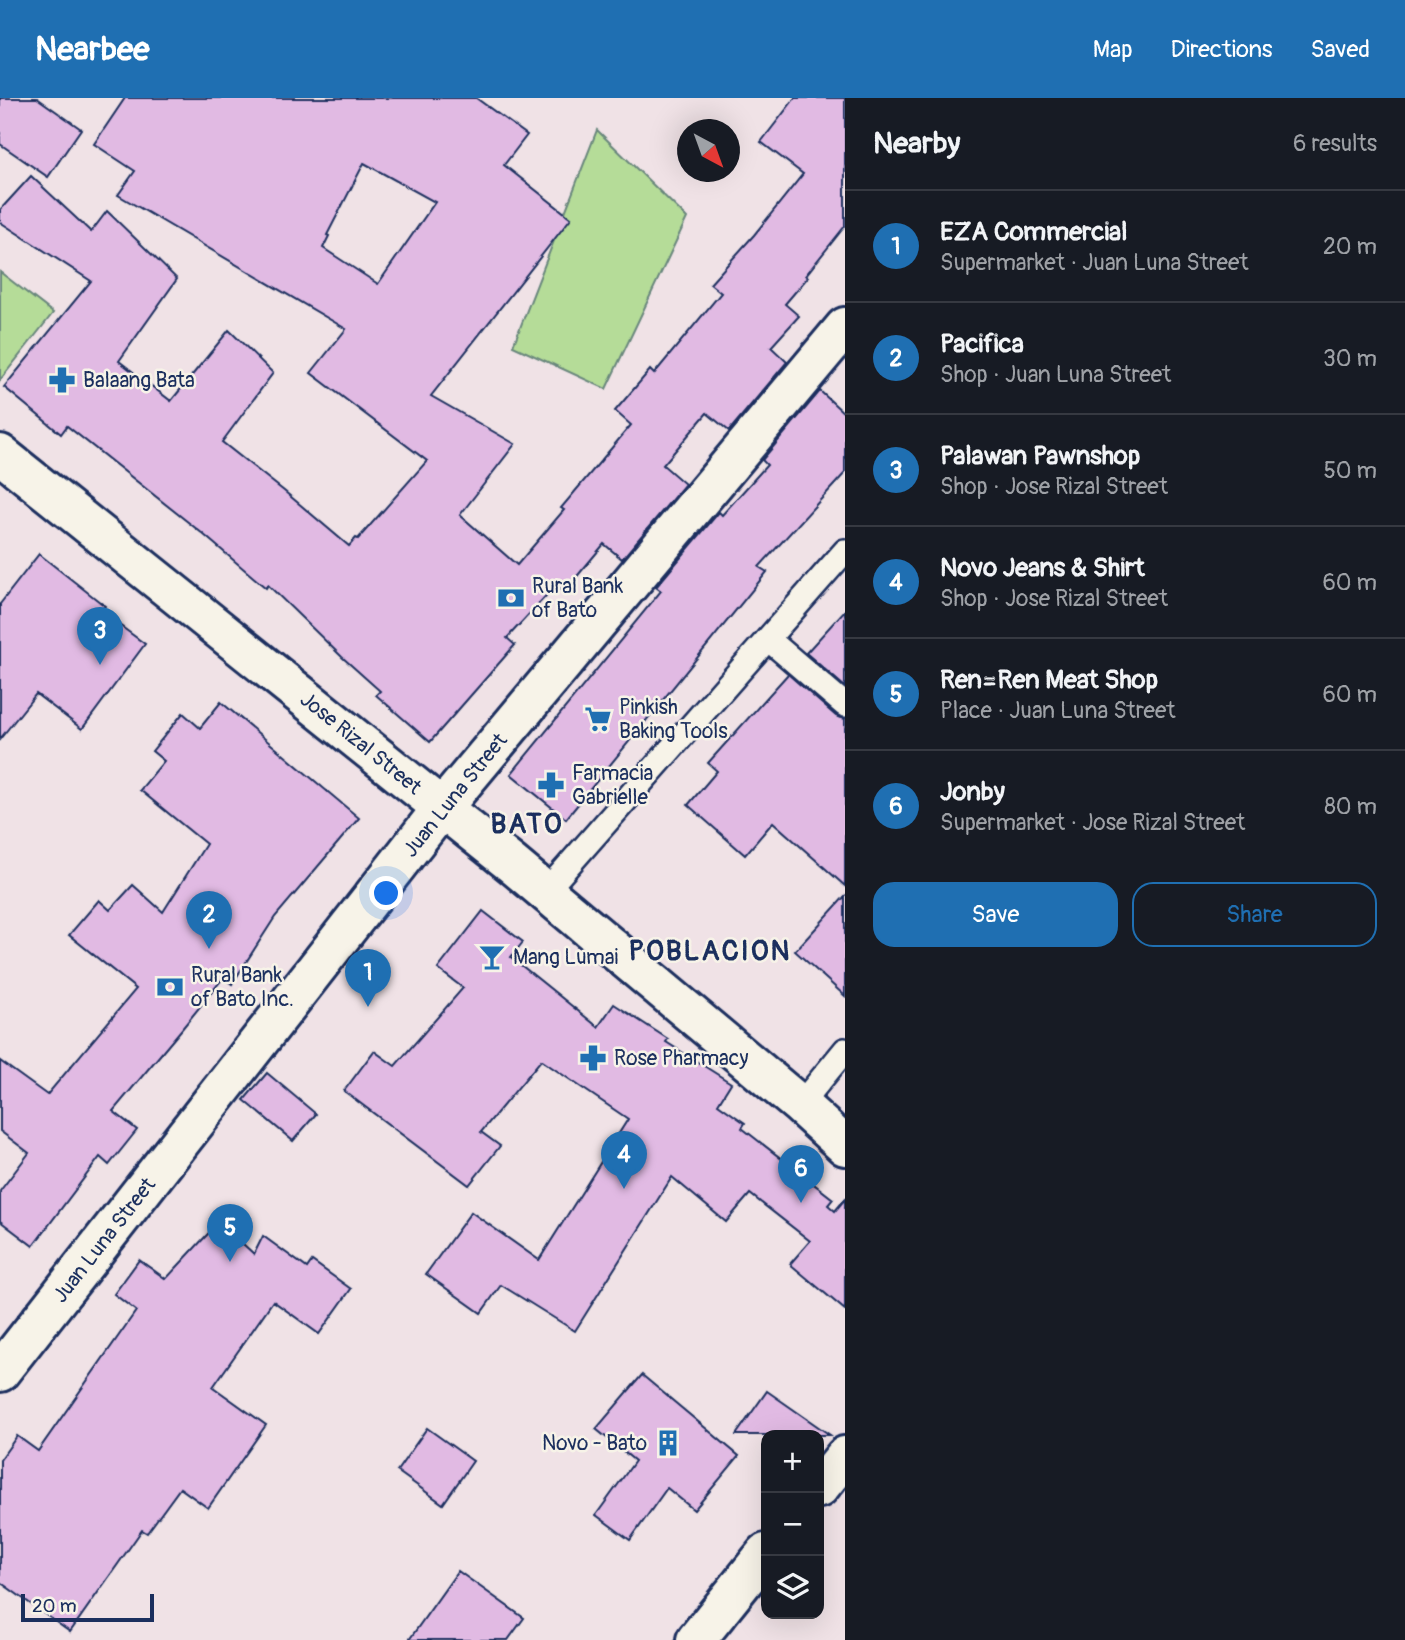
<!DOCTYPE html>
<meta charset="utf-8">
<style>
:root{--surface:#171b24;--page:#242831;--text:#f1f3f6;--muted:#9ea1a6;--line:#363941;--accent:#1f6fb2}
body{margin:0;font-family:Pangolin,sans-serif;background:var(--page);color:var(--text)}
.controls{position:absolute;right:21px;bottom:21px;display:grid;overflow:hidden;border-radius:14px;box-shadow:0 7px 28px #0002}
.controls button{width:63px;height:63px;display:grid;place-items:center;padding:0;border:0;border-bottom:2px solid var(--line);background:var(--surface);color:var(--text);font:35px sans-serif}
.compass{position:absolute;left:677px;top:21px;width:63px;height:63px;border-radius:50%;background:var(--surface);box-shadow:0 7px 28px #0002;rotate:139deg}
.scale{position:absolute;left:21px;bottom:18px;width:133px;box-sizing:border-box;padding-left:7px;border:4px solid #1b2f5e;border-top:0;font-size:19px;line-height:24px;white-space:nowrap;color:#1b2f5e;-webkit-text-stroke:5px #f7f3e8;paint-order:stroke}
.you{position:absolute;left:387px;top:796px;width:24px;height:24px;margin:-18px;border:5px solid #fff;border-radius:50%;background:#1a73e8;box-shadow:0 0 0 10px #1a73e833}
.badge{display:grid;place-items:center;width:46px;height:46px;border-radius:50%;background:var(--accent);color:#fff;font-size:23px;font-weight:700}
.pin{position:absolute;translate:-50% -58px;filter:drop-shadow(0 2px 4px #0008)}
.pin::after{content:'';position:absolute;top:37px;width:24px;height:21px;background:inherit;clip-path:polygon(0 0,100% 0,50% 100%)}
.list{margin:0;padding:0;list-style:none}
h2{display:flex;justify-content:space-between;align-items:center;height:91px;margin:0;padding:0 28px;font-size:30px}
h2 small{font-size:23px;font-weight:400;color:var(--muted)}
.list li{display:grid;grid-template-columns:46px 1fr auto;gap:21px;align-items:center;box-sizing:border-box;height:112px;padding:0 28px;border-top:2px solid var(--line)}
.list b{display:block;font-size:26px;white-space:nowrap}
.list p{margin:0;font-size:23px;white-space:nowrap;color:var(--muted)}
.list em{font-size:23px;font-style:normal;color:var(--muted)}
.actions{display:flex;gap:14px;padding:21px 28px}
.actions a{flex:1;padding:16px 0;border:2px solid var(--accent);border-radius:21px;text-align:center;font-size:24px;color:var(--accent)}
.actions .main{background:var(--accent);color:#fff}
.icon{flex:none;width:38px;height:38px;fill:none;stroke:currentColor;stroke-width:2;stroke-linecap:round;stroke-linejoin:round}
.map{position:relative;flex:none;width:845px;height:1542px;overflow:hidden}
header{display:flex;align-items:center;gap:42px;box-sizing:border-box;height:98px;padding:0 35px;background:var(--accent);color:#fff}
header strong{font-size:33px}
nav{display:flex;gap:38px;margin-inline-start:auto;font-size:24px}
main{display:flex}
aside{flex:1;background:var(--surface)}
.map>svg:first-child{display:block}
</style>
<header>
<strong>Nearbee</strong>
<nav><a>Map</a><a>Directions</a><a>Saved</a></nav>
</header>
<main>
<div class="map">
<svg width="845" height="1542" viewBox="0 0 845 1542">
<rect width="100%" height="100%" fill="#f0e2e6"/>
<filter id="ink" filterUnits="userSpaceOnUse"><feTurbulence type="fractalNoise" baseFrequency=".0143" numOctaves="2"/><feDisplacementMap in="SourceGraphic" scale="14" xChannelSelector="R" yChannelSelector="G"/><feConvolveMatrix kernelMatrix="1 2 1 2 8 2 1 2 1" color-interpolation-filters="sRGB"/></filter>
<g filter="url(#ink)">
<g fill="#b5dc98" stroke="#68867b" stroke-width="2">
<path d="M597,32L687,120L606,291L513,248Z"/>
<path d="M0,174L53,215L0,282Z"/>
</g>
<g fill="#e1bae3" stroke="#1b2f5e" stroke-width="2" fill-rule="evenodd">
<path d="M0,0H37L81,31L48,79L0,46Z"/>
<path d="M125,0H476L527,37L504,67L571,120L431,298L515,346L460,417L517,467L564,412L561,410L631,327L615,313L650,272L654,276L721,195L710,186L754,137L803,76L761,44L795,0H845V128L806,177L808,179L785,206L799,218L771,249L787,264L729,333L707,315L663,367L685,386L622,461L604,446L564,494L556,487L507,540L515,547L430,644L376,597L380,593L342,559L268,487L266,490L203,436L67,328L61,336L4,289L91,183L0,124V112L31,78L91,134L107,113L177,181L119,263L171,303L229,232L273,275L222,344L284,393L349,448L356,440L358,441L427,363L311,275L346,231L118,97L135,73L94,46ZM364,65L435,104L378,186L323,150L329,138L327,137Z"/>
<path d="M820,293L845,316V375L759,469L767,474L566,721L511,676L661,493L656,489L719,414L722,417L767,367L762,362Z"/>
<path d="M39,456L105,508L100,513L145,546L82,631L36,596L0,641V506Z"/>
<path d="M845,512V589L806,555Z"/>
<path d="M788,576L836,618L845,621V788L773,724L745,757L688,707L717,673L708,665Z"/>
<path d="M221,604L359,720L275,819L232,886L223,880L181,932L113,1013L137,1032L109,1067L100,1059L33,1148L0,1123V1093L29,1055L0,1033V963L47,997L136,891L69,837L99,802L110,812L133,787L163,814L206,746L140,692L164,663L152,653L183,615L200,630Z"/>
<path d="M845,798V898L795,853Z"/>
<path d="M483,813L523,844L511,859L598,929L614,906L668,941L666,944L731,985L718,1006L745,1025L742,1030L833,1101L828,1107L835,1113L845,1101V1212L790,1166L810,1143L750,1096L726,1124L672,1079L575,1233L501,1187L481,1215L426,1176L471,1114L539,1162L628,1021L541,962L481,1034L500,1048L469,1087L344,993L374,953L395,968L463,890L438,871Z"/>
<path d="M267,975L316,1016L293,1043L244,1002Z"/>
<path d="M219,1124L254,1156L263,1138L307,1170L312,1163L351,1191L319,1236L273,1203L213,1289L266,1327L208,1410L180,1390L147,1435L142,1432L70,1534L0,1484V1362L17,1338L38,1353L136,1213L114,1196L139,1162L166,1181Z"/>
<path d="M642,1277L739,1358L694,1412L667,1390L630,1442L596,1417L635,1363L596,1331Z"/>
<path d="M767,1293L830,1337H736Z"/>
<path d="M427,1330L473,1363L443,1406L397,1373Z"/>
<path d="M458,1473L524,1520L508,1542H409Z"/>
</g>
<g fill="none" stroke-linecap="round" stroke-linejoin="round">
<g stroke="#1b2f5e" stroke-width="28">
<g id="service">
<path d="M768,541L845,607"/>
<path d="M545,794L845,453"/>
<path d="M800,1007L845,952"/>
</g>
</g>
<g stroke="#1b2f5e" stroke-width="44">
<g id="minor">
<path d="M819,1390L845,1358"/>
<path d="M696,1542L766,1455"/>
</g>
</g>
<g stroke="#1b2f5e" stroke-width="44">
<path id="tertiary" d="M442,710L845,229"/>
</g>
<g stroke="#1b2f5e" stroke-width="44">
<g id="primary">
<path d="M0,356L512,766L800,1007L845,1048"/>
<path d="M0,1274L442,710"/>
</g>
</g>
<use href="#service" stroke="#f7f3e8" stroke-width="23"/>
<use href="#minor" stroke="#f7f3e8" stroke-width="38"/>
<use href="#tertiary" stroke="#f7f3e8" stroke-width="38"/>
<use href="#primary" stroke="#f7f3e8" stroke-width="38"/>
</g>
</g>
<defs>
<g id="pharmacy-bare" transform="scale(2.1)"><path d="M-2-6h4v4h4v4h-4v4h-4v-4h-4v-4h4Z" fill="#1f6fb2" stroke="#f7f3e8" stroke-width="2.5" paint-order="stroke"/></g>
<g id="bank-bare" transform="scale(2.1)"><path d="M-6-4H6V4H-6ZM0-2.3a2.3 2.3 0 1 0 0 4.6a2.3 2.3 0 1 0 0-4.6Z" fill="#1f6fb2" stroke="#f7f3e8" stroke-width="2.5" paint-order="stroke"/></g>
<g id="supermarket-bare" transform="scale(2.1)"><path d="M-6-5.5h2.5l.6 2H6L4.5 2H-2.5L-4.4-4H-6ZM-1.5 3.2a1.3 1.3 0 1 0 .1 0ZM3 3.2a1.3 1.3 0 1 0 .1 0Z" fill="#1f6fb2" stroke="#f7f3e8" stroke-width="2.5" paint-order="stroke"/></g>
<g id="bar-bare" transform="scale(2.1)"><path d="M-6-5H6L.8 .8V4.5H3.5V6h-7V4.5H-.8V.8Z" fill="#1f6fb2" stroke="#f7f3e8" stroke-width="2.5" paint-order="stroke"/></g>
<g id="building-bare" transform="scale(2.1)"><path d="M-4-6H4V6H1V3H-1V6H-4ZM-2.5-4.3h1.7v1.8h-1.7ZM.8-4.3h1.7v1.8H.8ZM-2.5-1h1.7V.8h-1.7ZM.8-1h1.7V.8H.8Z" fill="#1f6fb2" stroke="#f7f3e8" stroke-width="2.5" paint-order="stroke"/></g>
</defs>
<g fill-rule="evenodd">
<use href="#pharmacy-bare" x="62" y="282"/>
<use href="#bank-bare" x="511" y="500"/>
<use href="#supermarket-bare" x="598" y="621"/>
<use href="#pharmacy-bare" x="551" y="687"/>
<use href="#bar-bare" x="492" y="859"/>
<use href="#bank-bare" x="170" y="889"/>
<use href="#pharmacy-bare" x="593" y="960"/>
<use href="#building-bare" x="668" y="1345"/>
</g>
<g text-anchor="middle" stroke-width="5" stroke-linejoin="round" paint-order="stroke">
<g font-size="21" fill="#1b2f5e" stroke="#f7f3e8" text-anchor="start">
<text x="83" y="289">Balaang Bata</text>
<text x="532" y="495">Rural Bank<tspan x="532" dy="24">of Bato</tspan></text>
<text x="619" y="616">Pinkish<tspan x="619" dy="24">Baking Tools</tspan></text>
<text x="572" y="682">Farmacia<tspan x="572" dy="24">Gabrielle</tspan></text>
<text x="513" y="866">Mang Lumai</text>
<text x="191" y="884">Rural Bank<tspan x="191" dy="24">of Bato Inc.</tspan></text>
<text x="614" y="967">Rose Pharmacy</text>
<text x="647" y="1352" text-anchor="end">Novo - Bato</text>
</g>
<g font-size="21" fill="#1b2f5e" stroke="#f7f3e8">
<text transform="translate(361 645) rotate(39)" y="7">Jose Rizal Street</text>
<text transform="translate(455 697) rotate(-51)" y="7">Juan Luna Street</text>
<text transform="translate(104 1142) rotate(-52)" y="7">Juan Luna Street</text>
</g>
<g font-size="28" font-weight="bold" letter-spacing="2" fill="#1b2f5e" stroke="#f7f3e8">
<text x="527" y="735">BATO</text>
<text x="710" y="862">POBLACION</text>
</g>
</g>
</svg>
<div class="controls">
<button>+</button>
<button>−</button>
<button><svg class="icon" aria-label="layers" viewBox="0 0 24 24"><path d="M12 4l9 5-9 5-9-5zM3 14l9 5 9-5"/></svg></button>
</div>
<svg class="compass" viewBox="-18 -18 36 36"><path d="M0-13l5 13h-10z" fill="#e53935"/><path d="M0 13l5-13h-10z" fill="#9ea1a6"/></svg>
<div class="scale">20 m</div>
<div class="you"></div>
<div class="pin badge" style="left:368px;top:909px">1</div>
<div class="pin badge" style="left:209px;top:851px">2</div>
<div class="pin badge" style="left:100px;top:567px">3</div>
<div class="pin badge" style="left:624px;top:1091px">4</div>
<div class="pin badge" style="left:230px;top:1164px">5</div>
<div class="pin badge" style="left:801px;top:1105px">6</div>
</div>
<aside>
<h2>Nearby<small>6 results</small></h2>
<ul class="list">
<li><span class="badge">1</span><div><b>EZA Commercial</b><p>Supermarket · Juan Luna Street</p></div><em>20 m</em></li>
<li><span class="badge">2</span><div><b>Pacifica</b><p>Shop · Juan Luna Street</p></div><em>30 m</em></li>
<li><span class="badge">3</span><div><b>Palawan Pawnshop</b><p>Shop · Jose Rizal Street</p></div><em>50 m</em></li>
<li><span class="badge">4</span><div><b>Novo Jeans &amp; Shirt</b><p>Shop · Jose Rizal Street</p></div><em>60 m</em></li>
<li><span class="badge">5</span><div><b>Ren=Ren Meat Shop</b><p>Place · Juan Luna Street</p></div><em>60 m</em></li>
<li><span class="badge">6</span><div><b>Jonby</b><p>Supermarket · Jose Rizal Street</p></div><em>80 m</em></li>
</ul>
<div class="actions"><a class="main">Save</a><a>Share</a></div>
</aside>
</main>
